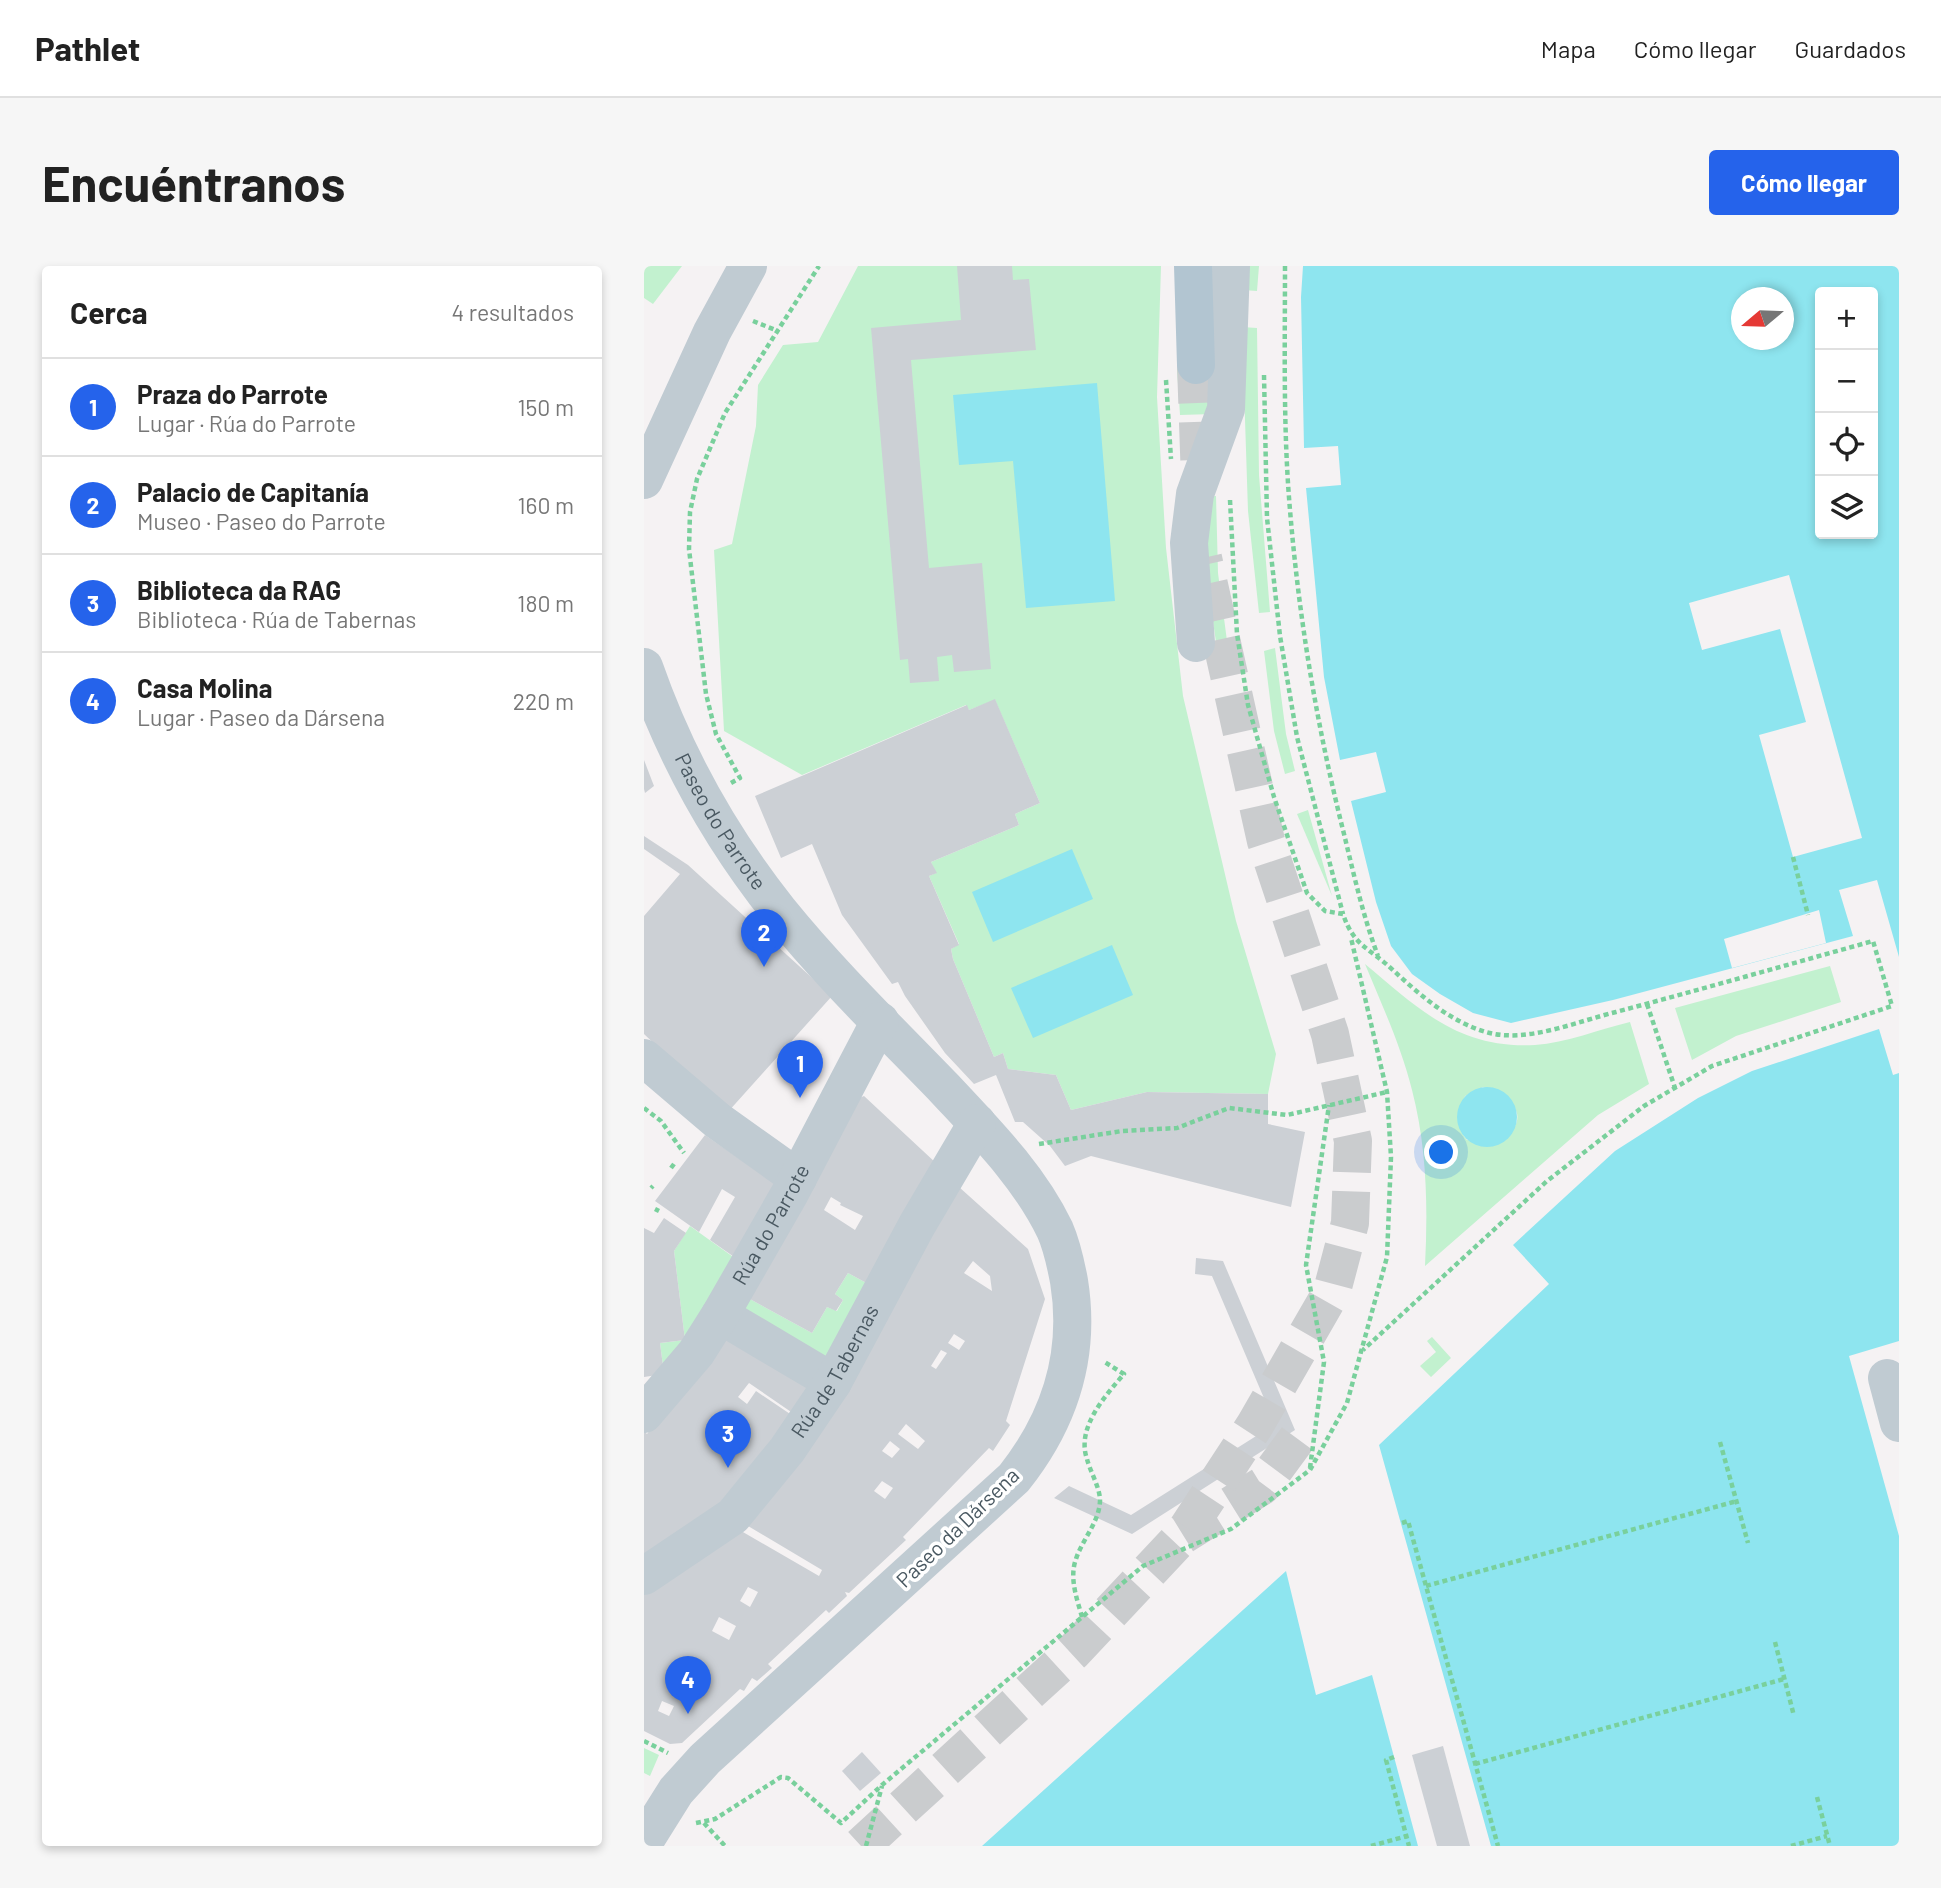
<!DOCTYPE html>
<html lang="es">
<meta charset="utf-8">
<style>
:root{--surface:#fff;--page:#f6f6f6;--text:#222;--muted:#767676;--line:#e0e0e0;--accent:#2563eb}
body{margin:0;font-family:Barlow,sans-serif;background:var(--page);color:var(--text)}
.controls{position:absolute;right:21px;top:21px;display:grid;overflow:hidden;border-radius:7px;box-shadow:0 4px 10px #0003}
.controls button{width:63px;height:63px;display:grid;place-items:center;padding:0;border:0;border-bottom:2px solid var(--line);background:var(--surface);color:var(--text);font:35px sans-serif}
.compass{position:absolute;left:1087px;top:21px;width:63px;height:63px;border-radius:50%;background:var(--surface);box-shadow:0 4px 10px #0003;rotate:251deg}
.you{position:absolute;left:798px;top:887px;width:24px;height:24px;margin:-18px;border:5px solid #fff;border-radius:50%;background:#1a73e8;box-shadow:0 0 0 10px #1a73e833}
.badge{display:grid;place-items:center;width:46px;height:46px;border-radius:50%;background:var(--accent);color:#fff;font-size:23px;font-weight:700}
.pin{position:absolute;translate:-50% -58px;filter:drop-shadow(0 2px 4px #0008)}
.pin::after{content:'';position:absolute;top:37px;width:24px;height:21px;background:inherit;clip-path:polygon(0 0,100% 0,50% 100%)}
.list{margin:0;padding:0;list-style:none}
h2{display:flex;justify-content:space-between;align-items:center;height:91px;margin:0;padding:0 28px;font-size:30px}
h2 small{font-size:23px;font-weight:400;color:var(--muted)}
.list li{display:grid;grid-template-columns:46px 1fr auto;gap:21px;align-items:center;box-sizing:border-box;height:98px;padding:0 28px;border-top:2px solid var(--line)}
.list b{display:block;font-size:26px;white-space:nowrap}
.list p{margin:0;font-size:23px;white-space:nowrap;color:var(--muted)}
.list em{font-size:23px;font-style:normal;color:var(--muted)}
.icon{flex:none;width:38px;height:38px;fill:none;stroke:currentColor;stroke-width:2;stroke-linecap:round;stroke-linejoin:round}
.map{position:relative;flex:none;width:1255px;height:1580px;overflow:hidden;border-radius:7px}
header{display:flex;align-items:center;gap:42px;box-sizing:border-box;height:98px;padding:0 35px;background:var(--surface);border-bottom:2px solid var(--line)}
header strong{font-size:33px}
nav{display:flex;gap:38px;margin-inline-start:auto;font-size:24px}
.intro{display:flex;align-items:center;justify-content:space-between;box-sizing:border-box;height:168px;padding:0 42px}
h1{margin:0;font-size:49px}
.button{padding:18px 32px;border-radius:7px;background:var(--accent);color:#fff;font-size:24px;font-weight:700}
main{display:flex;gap:42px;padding:0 42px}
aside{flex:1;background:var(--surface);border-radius:7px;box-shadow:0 4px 10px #0003}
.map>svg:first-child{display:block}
</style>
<header>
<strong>Pathlet</strong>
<nav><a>Mapa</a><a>Cómo llegar</a><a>Guardados</a></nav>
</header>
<div class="intro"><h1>Encuéntranos</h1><a class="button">Cómo llegar</a></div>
<main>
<aside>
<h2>Cerca<small>4 resultados</small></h2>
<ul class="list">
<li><span class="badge">1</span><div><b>Praza do Parrote</b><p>Lugar · Rúa do Parrote</p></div><em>150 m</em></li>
<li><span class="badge">2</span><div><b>Palacio de Capitanía</b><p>Museo · Paseo do Parrote</p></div><em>160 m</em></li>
<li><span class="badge">3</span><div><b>Biblioteca da RAG</b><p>Biblioteca · Rúa de Tabernas</p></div><em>180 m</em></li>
<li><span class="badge">4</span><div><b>Casa Molina</b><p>Lugar · Paseo da Dársena</p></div><em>220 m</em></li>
</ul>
</aside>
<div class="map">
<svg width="1255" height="1580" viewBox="0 0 1255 1580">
<rect width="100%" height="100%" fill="#f5f2f3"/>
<g fill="#c2f1cf" fill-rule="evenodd">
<path d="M0,0H38L9,38L0,32Z"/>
<path d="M214,0H517L513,131L522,282L539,430L592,655L632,788L624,828L503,826L427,844L412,809L364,803L359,787L350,791L309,693L307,683L315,678L285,610L292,607L287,596L375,559L371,548L396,537L351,434L325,444L322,439L158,509L80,465L70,284L88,278L112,160L114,119L139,79L174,76Z"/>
<path d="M600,0H615L613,25L599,24Z"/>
<path d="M598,61L613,62L615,209L626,346L615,347L604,245Z"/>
<path d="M567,99L569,148L536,149L533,103Z"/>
<path d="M572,230L574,307L583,375L572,376L562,307L561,231Z"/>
<path d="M631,382L642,468L651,505L641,508L630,465L620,385Z"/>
<path d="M664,544L688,630L653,548Z"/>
<path d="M721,698C776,744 815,783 891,779C922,777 956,763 986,756L1005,818L954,849L781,1000C784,941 783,882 768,824C757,780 738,739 721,698ZM839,821C866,832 889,846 860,875L823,874C810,859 816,848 821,830Z"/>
<path d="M1186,700L1197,736L1092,770L1048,794L1031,742Z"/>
<path d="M46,960L92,993L20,1108L16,1077L41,1074L30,985Z"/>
<path d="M204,1007L228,1020L182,1103L94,1051L104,1032L168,1067L183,1041L193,1045L199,1034L191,1028Z"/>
<path d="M788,1071L807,1092L787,1111L776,1100L792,1086L783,1075Z"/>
<path d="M0,1482L15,1489L6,1510L0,1507Z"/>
</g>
<g fill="#8ee5ef" fill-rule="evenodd">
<path d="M659,0H1255V691L1233,614L1195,624L1209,670L969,734L867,757L829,747L796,728L768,708L747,680L732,636L707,535L742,526L732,486L696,494L680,411L662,222L697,219L694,180L660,182L657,31ZM1176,26H1229V268H1176ZM1098,32H1140V74H1098Z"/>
<path d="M453,117L471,335L382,342L369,195L315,199L309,129Z"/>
<path d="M428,583L449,633L349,676L328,626Z"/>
<path d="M468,679L489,729L389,772L367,722Z"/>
<path d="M1235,763L1249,809L1255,807V1075L1205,1090L1255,1270V1580H847L735,1179L905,1018L869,979L971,885L1054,832L1108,805Z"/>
<circle cx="843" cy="851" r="30"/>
<path d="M642,1305L672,1429L728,1409L774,1580H338Z"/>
</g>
<g fill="#f5f2f3">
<path d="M1145,309L1218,572L1149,591L1115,469L1162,456L1136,363L1058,384L1045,337Z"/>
<path d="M1175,644L1182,677L1088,702L1080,673Z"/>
</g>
<g fill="#ccd0d5" fill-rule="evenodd">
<path d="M313,0H368L369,14L385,13L392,84L267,94L285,302L338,297L347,403L310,406L308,389L293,391L295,415L266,417L264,393L256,394L227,62L317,54Z"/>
<path d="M351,433L396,537L371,548L375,559L287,596L293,607L285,610L315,679L307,683L309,693L350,791L359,787L364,803L412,809L427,844L503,826L624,828V858L661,866L647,941L447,890L421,900L406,880L379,856H371L352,809L330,818L301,787L261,730L254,716L248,718L198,649L168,578L137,592L111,530L323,439L325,444Z"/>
<path d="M0,494L10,520L1,527L0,523Z"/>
<path d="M0,570L44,599L188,730L83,847L0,768V650L36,608L0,583Z"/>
<path d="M220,830L293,898L228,1020L204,1007L191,1028L199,1034L192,1045L183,1041L168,1067L104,1032L211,834ZM187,931L197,937L196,939L219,950L211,964L180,944Z"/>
<path d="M61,869L135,920L93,993L66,974L91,931L78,923L55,966L11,935Z"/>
<path d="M315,921L384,983L401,1033L362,1155L366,1159L349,1185L345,1182L259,1271L262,1274L205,1327L201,1326L203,1330L185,1347L182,1344L124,1398L128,1402L113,1415L108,1412L100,1425L96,1423L38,1477L26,1478L0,1465V1325L92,1262L175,1310L178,1304L99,1257ZM329,995L346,1010L348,1025L320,1007ZM310,1068L321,1075L315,1084L304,1077ZM297,1084L303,1087L292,1103L287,1100ZM262,1158L281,1175L274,1183L254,1168ZM246,1175L256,1183L248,1192L238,1185ZM238,1215L249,1222L241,1233L230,1225ZM104,1321L114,1326L106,1341L96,1335ZM75,1351L92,1360L85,1374L68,1365ZM18,1435L30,1440L25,1450L14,1445Z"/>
<path d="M20,952L42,967L30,985L41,1074L16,1077L20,1108L0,1111V962L10,967Z"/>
<path d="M552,992L579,995L651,1164L488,1268L410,1232L425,1220L487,1249L631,1158L568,1010L551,1008Z"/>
<path d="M85,1064L174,1118L153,1150L105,1117L94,1131L103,1138L112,1125L152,1152L97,1224L0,1294V1165L3,1168Z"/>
<path d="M799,1480L826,1580H793L768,1489Z"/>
<path d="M218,1486L237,1507L216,1525L198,1505Z"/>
</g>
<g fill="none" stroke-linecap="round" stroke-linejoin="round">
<path stroke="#caccce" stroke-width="38" stroke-dasharray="38 19" stroke-linecap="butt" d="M539,1269L618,1220L655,1170"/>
<g stroke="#caccce" stroke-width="38" stroke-dasharray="38 19" stroke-linecap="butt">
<path d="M552,99L556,215"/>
<path d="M217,1580L429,1386L539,1269L611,1159L688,1025L706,957L709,875L686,768L622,575L559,292"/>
</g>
<g stroke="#79d09c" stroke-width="4.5" stroke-dasharray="5 3.5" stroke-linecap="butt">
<path d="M641,0C641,81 639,163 646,244C655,353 673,461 700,568C710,609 719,650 734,690"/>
<path d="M109,55L134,65"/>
<path d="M620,109L623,252L636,370L653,471L699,648"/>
<path d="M522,114L527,193"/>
<path d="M586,234L593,368L604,439L630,531L663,627L681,645L699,648C710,681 726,682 750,705C777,730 807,756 842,766C882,778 934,755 972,746C1058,723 1143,699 1229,675L1248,740L1068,800L1000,840L903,915L719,1084"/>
<path d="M87,517L96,512L72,468L62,428L45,283L46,246L53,213L81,147L175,0"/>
<path d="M1149,591L1164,649"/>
<path d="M1003,738L1031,822"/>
<path d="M0,842L17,855L40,887"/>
<path d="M395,878L478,865L533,862L585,842L643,849L743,826"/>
<path d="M27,902L30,898"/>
<path d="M7,922L9,920"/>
<path d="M11,943L15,945"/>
<path d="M1076,1176L1104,1277"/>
<path d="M666,1202L680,1096L662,999L685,839"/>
<path d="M758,1257L764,1255L854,1580"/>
<path d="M782,1320L1093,1235"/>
<path d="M438,1351C433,1333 425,1312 432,1293C438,1274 456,1255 456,1234C456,1222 446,1205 443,1193C432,1162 461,1130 480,1108L459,1095"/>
<path d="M1131,1376L1150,1450"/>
<path d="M0,1475L24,1487"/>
<path d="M750,1491L742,1494L765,1580"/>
<path d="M831,1498L1140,1413"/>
<path d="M1173,1531L1186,1580"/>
<path d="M52,1557L71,1553L137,1511L144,1512L197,1557L238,1519L499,1300L587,1263L666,1204L703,1137L743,991L747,891L743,826L707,672"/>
<path d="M60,1557L81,1580"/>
<path d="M222,1580L238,1520"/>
<path d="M727,1580L763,1570"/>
<path d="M1147,1580L1183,1570"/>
</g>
<g stroke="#c0cbd2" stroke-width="38">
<path d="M0,214L68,66L104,0"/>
<path d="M552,377L545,277L551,228L582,143L587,0"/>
<path id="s1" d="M0,401C31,490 76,571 135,645C186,708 245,765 301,823C342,867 385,910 411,964C418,980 422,999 425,1015C437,1089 416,1154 370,1212L61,1493L32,1525L0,1576"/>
<path d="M0,792L74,855L154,912"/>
<path d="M76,1049L189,1116"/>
<path d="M1243,1112L1255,1157"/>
<path id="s2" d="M0,1148L52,1087L76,1049L146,927L236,755"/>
<path id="s3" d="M0,1310L89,1250L143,1184L189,1116L273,959L333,857"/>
</g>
<path stroke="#b2c5d1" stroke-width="38" d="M549,0L552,99"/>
</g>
<g text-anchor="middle" stroke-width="7" stroke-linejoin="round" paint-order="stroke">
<g font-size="21" fill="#495861" stroke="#fff">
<text dy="7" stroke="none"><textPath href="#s1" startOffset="173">Paseo do Parrote</textPath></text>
<text dy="7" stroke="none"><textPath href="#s2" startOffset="229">Rúa do Parrote</textPath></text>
<text dy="7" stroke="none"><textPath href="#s3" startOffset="285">Rúa de Tabernas</textPath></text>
<text transform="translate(314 1262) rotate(-44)" y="7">Paseo da Dársena</text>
</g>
</g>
</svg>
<div class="controls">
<button>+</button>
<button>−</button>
<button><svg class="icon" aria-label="locate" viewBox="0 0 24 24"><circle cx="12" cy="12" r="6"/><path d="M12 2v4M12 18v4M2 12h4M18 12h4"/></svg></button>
<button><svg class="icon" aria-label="layers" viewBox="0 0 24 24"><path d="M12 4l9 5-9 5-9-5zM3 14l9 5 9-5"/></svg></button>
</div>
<svg class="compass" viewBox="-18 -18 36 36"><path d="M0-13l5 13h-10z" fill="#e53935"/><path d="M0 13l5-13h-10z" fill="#767676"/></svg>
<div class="you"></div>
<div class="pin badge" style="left:156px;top:832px">1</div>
<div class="pin badge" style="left:120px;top:701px">2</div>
<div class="pin badge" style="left:84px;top:1202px">3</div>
<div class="pin badge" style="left:44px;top:1448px">4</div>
</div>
</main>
